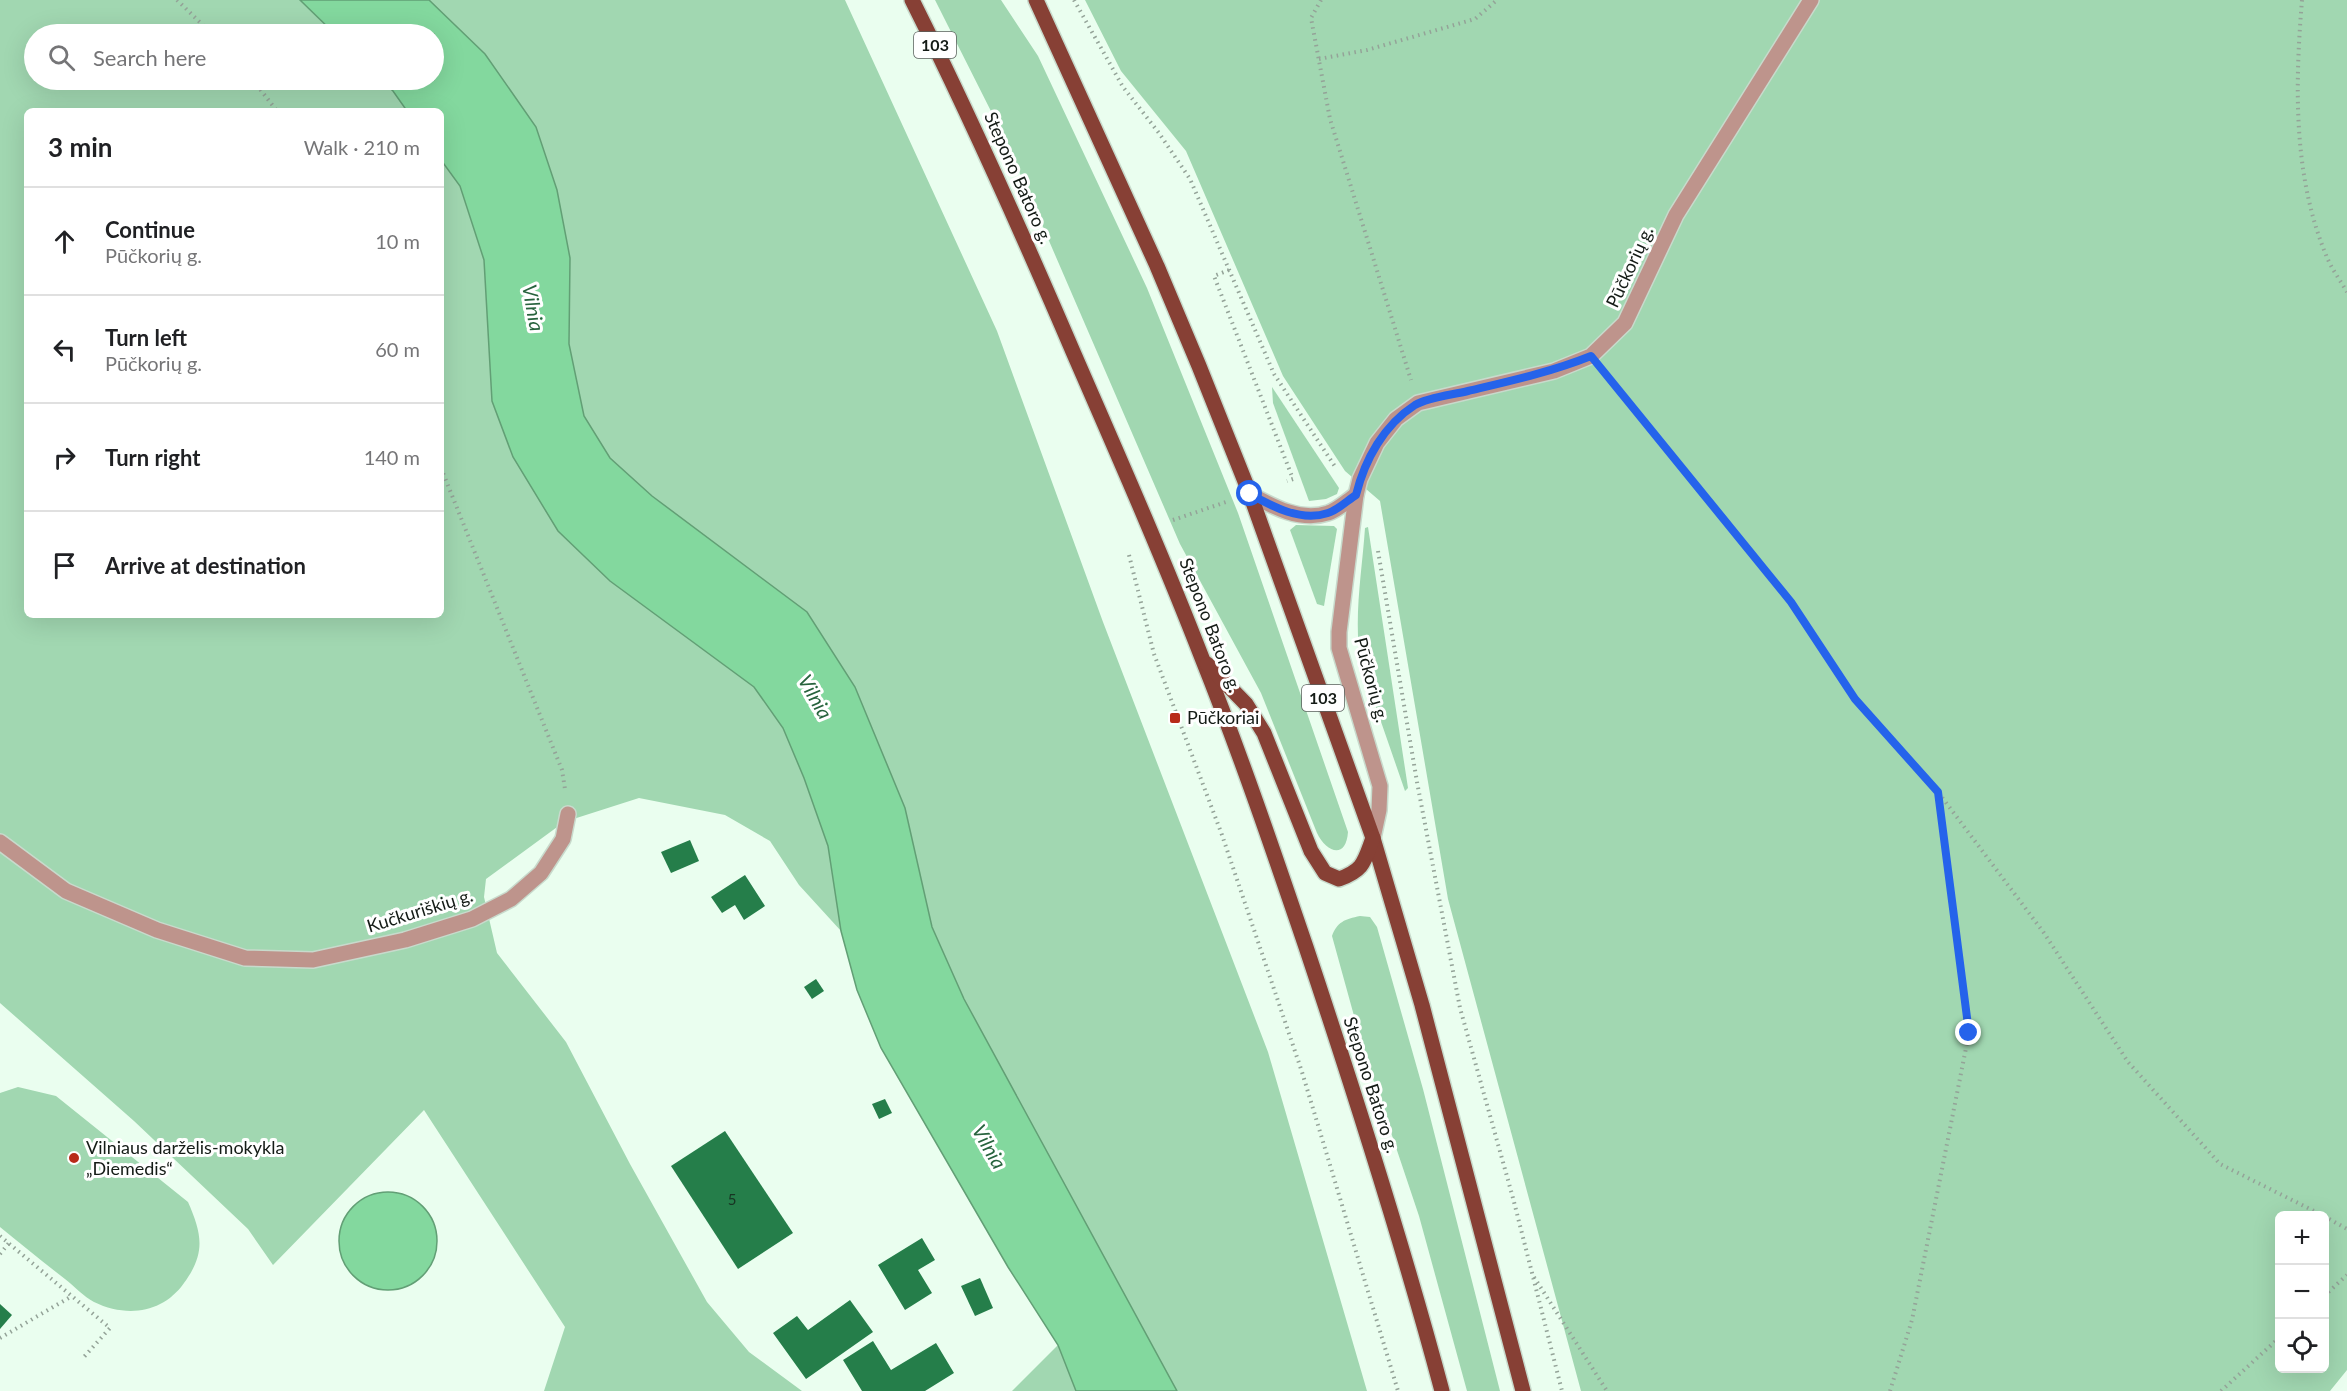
<!DOCTYPE html>
<meta charset="utf-8">
<style>
:root{--surface:#fff;--page:#f6f6f6;--text:#202124;--muted:#757577;--line:#e0e0e0}
body{margin:0;font-family:Lato,sans-serif;background:var(--page);color:var(--text)}
.controls{position:absolute;right:18px;bottom:18px;display:grid;overflow:hidden;border-radius:9px;box-shadow:0 6px 24px #0002}
.controls button{width:54px;height:54px;display:grid;place-items:center;padding:0;border:0;border-bottom:2px solid var(--line);background:var(--surface);color:var(--text);font:30px sans-serif}
.stop{position:absolute;width:18px;height:18px;margin:-14px;border:4px solid #2563eb;border-radius:50%;background:#fff}
.stop.end{background:#2563eb;border-color:#fff;box-shadow:0 2px 6px #0008}
.list{margin:0;padding:0;list-style:none}
h2{display:flex;justify-content:space-between;align-items:center;height:78px;margin:0;padding:0 24px;font-size:26px}
h2 small{font-size:20px;font-weight:400;color:var(--muted)}
.list li{display:grid;grid-template-columns:39px 1fr auto;gap:18px;align-items:center;box-sizing:border-box;height:108px;padding:0 24px;border-top:2px solid var(--line)}
.list b{display:block;font-size:22px;white-space:nowrap}
.list p{margin:0;font-size:20px;white-space:nowrap;color:var(--muted)}
.list em{font-size:20px;font-style:normal;color:var(--muted)}
.icon{flex:none;width:33px;height:33px;fill:none;stroke:currentColor;stroke-width:2;stroke-linecap:round;stroke-linejoin:round}
.map{position:relative;flex:none;width:2347px;height:1391px;overflow:hidden}
.search{position:absolute;background:var(--surface);box-shadow:0 6px 24px #0002;left:24px;top:24px;width:420px;height:66px;display:flex;align-items:center;gap:15px;box-sizing:border-box;padding:0 21px;border-radius:33px;color:var(--muted);font-size:22px}
.panel{position:absolute;background:var(--surface);box-shadow:0 6px 24px #0002;left:24px;top:108px;width:420px;height:510px;border-radius:9px}
.map>svg:first-child{display:block}
</style>
<div class="map">
<svg width="2347" height="1391" viewBox="0 0 2347 1391">
<rect width="100%" height="100%" fill="#eafeef"/>
<g fill="#a1d7b1" fill-rule="evenodd">
<path d="M0,0H300L335,34H34V80H381L393,91L407,111H27V615H441V160L460,186L484,260L492,401L610,581L754,687L783,728L804,778L828,846L841,931L799,885L770,841L725,815L639,798L564,822L486,879L484,897L497,953L566,1042L630,1164L707,1302L749,1352L802,1391H544L565,1327L424,1110L273,1265L248,1229L134,1121L0,1003Z"/>
<path d="M429,0H845L997,331L1103,622L1268,1052L1367,1391H1177L964,999L932,927L905,808L855,687L807,612L652,496L610,458L583,416L569,344L570,258Z"/>
<path d="M935,0H1001L1038,56L1147,288L1238,513L1348,832C1346,860 1326,852 1317,833L1261,693L1180,544L1005,139Z"/>
<path d="M1085,0H2347V1370L2330,1391H1581L1448,899L1380,501L1345,471L1283,376L1186,151L1121,71ZM2280,1216H2324V1368H2280Z"/>
<path d="M1272,387L1339,488L1337,494L1326,499L1309,501L1273,403Z"/>
<path d="M1296,525L1334,526L1337,529L1324,606L1317,604L1290,530Z"/>
<path d="M1368,527L1408,788L1405,791L1361,664C1353,620 1362,572 1365,528Z"/>
<path d="M1360,916L1370,917L1377,927L1423,1089L1500,1391H1467L1419,1216L1364,1052L1332,936C1337,922 1345,919 1360,916Z"/>
<path d="M18,1087L56,1096L188,1202C202,1234 206,1253 184,1283C163,1313 127,1318 94,1302C84,1297 74,1286 65,1279C43,1262 22,1245 0,1227V1093Z"/>
<path d="M1058,1345L1076,1391H1012Z"/>
</g>
<g fill="#83d89e" stroke="#629f75" stroke-width="1.5">
<path d="M300,0H429L485,54L536,127L557,190L570,258L569,344L584,416L610,458L652,496L807,612L855,687L905,808L932,927L964,999L1177,1391H1076L1058,1345L1008,1267L881,1048L857,990L841,931L828,846L804,778L783,728L754,687L610,581L558,531L513,457L492,401L484,260L460,186L441,160V111H407L393,91L381,80H434V34H335Z"/>
<circle cx="388" cy="1241" r="49"/>
</g>
<g fill="#257e4a">
<path d="M690,840L699,861L671,873L661,852Z"/>
<path d="M745,875L765,906L744,920L735,905L722,913L711,897Z"/>
<path d="M816,979L824,991L812,999L804,987Z"/>
<path d="M885,1099L892,1113L879,1119L872,1104Z"/>
<path d="M725,1131L793,1233L738,1269L671,1166Z"/>
<path d="M922,1238L935,1260L918,1270L932,1293L905,1310L878,1265Z"/>
<path d="M980,1278L993,1308L975,1316L961,1286Z"/>
<path d="M850,1300L873,1332L806,1379L773,1333L797,1316L808,1330Z"/>
<path d="M0,1304L12,1315L0,1329Z"/>
<path d="M873,1341L891,1370L936,1343L954,1373L925,1391H862L843,1360Z"/>
</g>
<g fill="none" stroke-linecap="round" stroke-linejoin="round">
<g stroke="#c8dacc" stroke-width="18">
<g id="minor">
<path d="M1250,494C1273,507 1301,522 1328,513C1338,510 1348,500 1356,495"/>
<path d="M1373,838L1379,810L1380,786L1339,648V632L1356,495L1360,479L1377,443L1396,419L1418,403L1554,371L1591,356L1625,323L1676,215L1811,0"/>
<path d="M0,842L66,891L157,930L245,958L313,960L405,940L472,919L511,899L541,873L563,839L568,814"/>
</g>
</g>
<g stroke="#c8dacc" stroke-width="18">
<g id="major">
<path d="M912,0C970,116 1023,235 1074,354C1118,455 1162,555 1202,658C1240,753 1273,850 1306,947C1355,1094 1402,1241 1442,1391"/>
<path d="M1036,0L1157,266L1199,366L1250,494L1373,838L1422,1005L1523,1391"/>
<path d="M1207,664L1246,704L1264,733L1311,851L1325,873L1339,879C1364,870 1364,862 1373,838"/>
</g>
</g>
<g stroke="#94a398" stroke-width="4" stroke-dasharray="1.5 4.5" stroke-linecap="butt">
<path d="M177,0L212,34"/>
<path d="M1074,0L1123,87L1159,133L1190,179L1274,374L1336,468"/>
<path d="M1321,0L1311,18L1330,119L1411,380"/>
<path d="M2302,0C2295,85 2293,175 2326,255C2331,268 2340,280 2347,292"/>
<path d="M1319,59L1367,50L1475,19L1497,0"/>
<path d="M253,80L277,111"/>
<path d="M1229,270L1214,276L1293,479L1287,481"/>
<path d="M1607,375L1791,602L1855,698L1938,792L2044,933L2128,1062L2220,1164L2324,1216"/>
<path d="M441,468L562,770L565,789"/>
<path d="M1173,520L1226,502"/>
<path d="M1378,551L1417,782L1460,1008L1513,1198L1562,1391"/>
<path d="M1129,555L1154,654L1222,835L1302,1072L1398,1391"/>
<path d="M2324,1216L2347,1229"/>
<path d="M0,1236L110,1328L83,1358"/>
<path d="M0,1254L9,1243"/>
<path d="M1534,1277L1607,1391"/>
<path d="M2324,1296L2347,1275"/>
<path d="M0,1338L72,1296"/>
<path d="M1890,1391L1912,1320L1969,1033L1938,792"/>
<path d="M2221,1391L2280,1337"/>
</g>
<use href="#minor" stroke="#be948c" stroke-width="15"/>
<use href="#major" stroke="#874035" stroke-width="15"/>
</g>
<g fill="none" stroke-linecap="round" stroke-linejoin="round">
<path stroke="#2563eb" stroke-width="8" d="M1250,494C1273,507 1301,522 1328,513C1338,510 1348,500 1356,495C1365,459 1384,425 1415,405C1429,397 1452,395 1468,391C1510,381 1551,372 1591,356L1791,602L1855,699L1938,792L1969,1033"/>
</g>
<g fill="#b82b19" stroke="#fff" stroke-width="2">
<rect x="1169" y="712" width="12" height="12" rx="3"/>
<circle cx="74" cy="1158" r="6"/>
</g>
<g text-anchor="middle" stroke-width="6" stroke-linejoin="round" paint-order="stroke">
<g font-size="15" fill="#183423">
<text x="732" y="1205">5</text>
</g>
<g fill="#fff" stroke="#5a5f5c" stroke-width="1.5">
<rect x="914" y="32" width="42" height="26" rx="4.5"/>
<rect x="1302" y="685" width="42" height="26" rx="4.5"/>
</g>
<g font-size="16" font-weight="bold" fill="#141b16">
<text x="935" y="51">103</text>
<text x="1323" y="704">103</text>
</g>
<g font-size="18" fill="#141b16" stroke="#fff">
<text transform="translate(1018 178) rotate(66)" y="6">Stepono Batoro g.</text>
<text transform="translate(1630 267) rotate(-65)" y="6">Pūčkorių g.</text>
<text transform="translate(1210 625) rotate(69)" y="6">Stepono Batoro g.</text>
<text transform="translate(1371 680) rotate(75)" y="6">Pūčkorių g.</text>
<text transform="translate(420 911) rotate(-17)" y="6">Kučkuriškių g.</text>
<text transform="translate(1371 1085) rotate(72)" y="6">Stepono Batoro g.</text>
</g>
<g font-size="18" fill="#141b16" stroke="#fff" text-anchor="start">
<text x="1187" y="724">Pūčkoriai</text>
<text x="86" y="1154">Vilniaus darželis-mokykla<tspan x="86" dy="21">„Diemedis“</tspan></text>
</g>
<g font-size="20" font-style="italic" fill="#27633d" stroke="#fff">
<text transform="translate(533 308) rotate(80)" y="7">Vilnia</text>
<text transform="translate(815 697) rotate(60)" y="7">Vilnia</text>
<text transform="translate(989 1147) rotate(60)" y="7">Vilnia</text>
</g>
</g>
</svg>
<div class="controls">
<button>+</button>
<button>−</button>
<button><svg class="icon" aria-label="locate" viewBox="0 0 24 24"><circle cx="12" cy="12" r="6"/><path d="M12 2v4M12 18v4M2 12h4M18 12h4"/></svg></button>
</div>
<div class="stop" style="left:1250px;top:494px"></div>
<div class="stop end" style="left:1969px;top:1033px"></div>
<div class="search"><svg class="icon" aria-label="search" viewBox="0 0 24 24"><circle cx="10" cy="10" r="6"/><path d="M15 15l6 6"/></svg>Search here</div>
<section class="panel">
<h2>3 min<small>Walk · 210 m</small></h2>
<ul class="list">
<li><svg class="icon" aria-label="ahead" viewBox="0 0 24 24"><path d="M12 20V5M6 11l6-6 6 6"/></svg><div><b>Continue</b><p>Pūčkorių g.</p></div><em>10 m</em></li>
<li><svg class="icon" aria-label="left" viewBox="0 0 24 24"><path d="M17 20v-9H6M10 6l-5 5 5 5"/></svg><div><b>Turn left</b><p>Pūčkorių g.</p></div><em>60 m</em></li>
<li><svg class="icon" aria-label="right" viewBox="0 0 24 24"><path d="M7 20v-9h11M14 6l5 5-5 5"/></svg><div><b>Turn right</b></div><em>140 m</em></li>
<li><svg class="icon" aria-label="arrive" viewBox="0 0 24 24"><path d="M6 21V4h12l-3 4 3 4H6"/></svg><div><b>Arrive at destination</b></div></li>
</ul>
</section>
</div>
